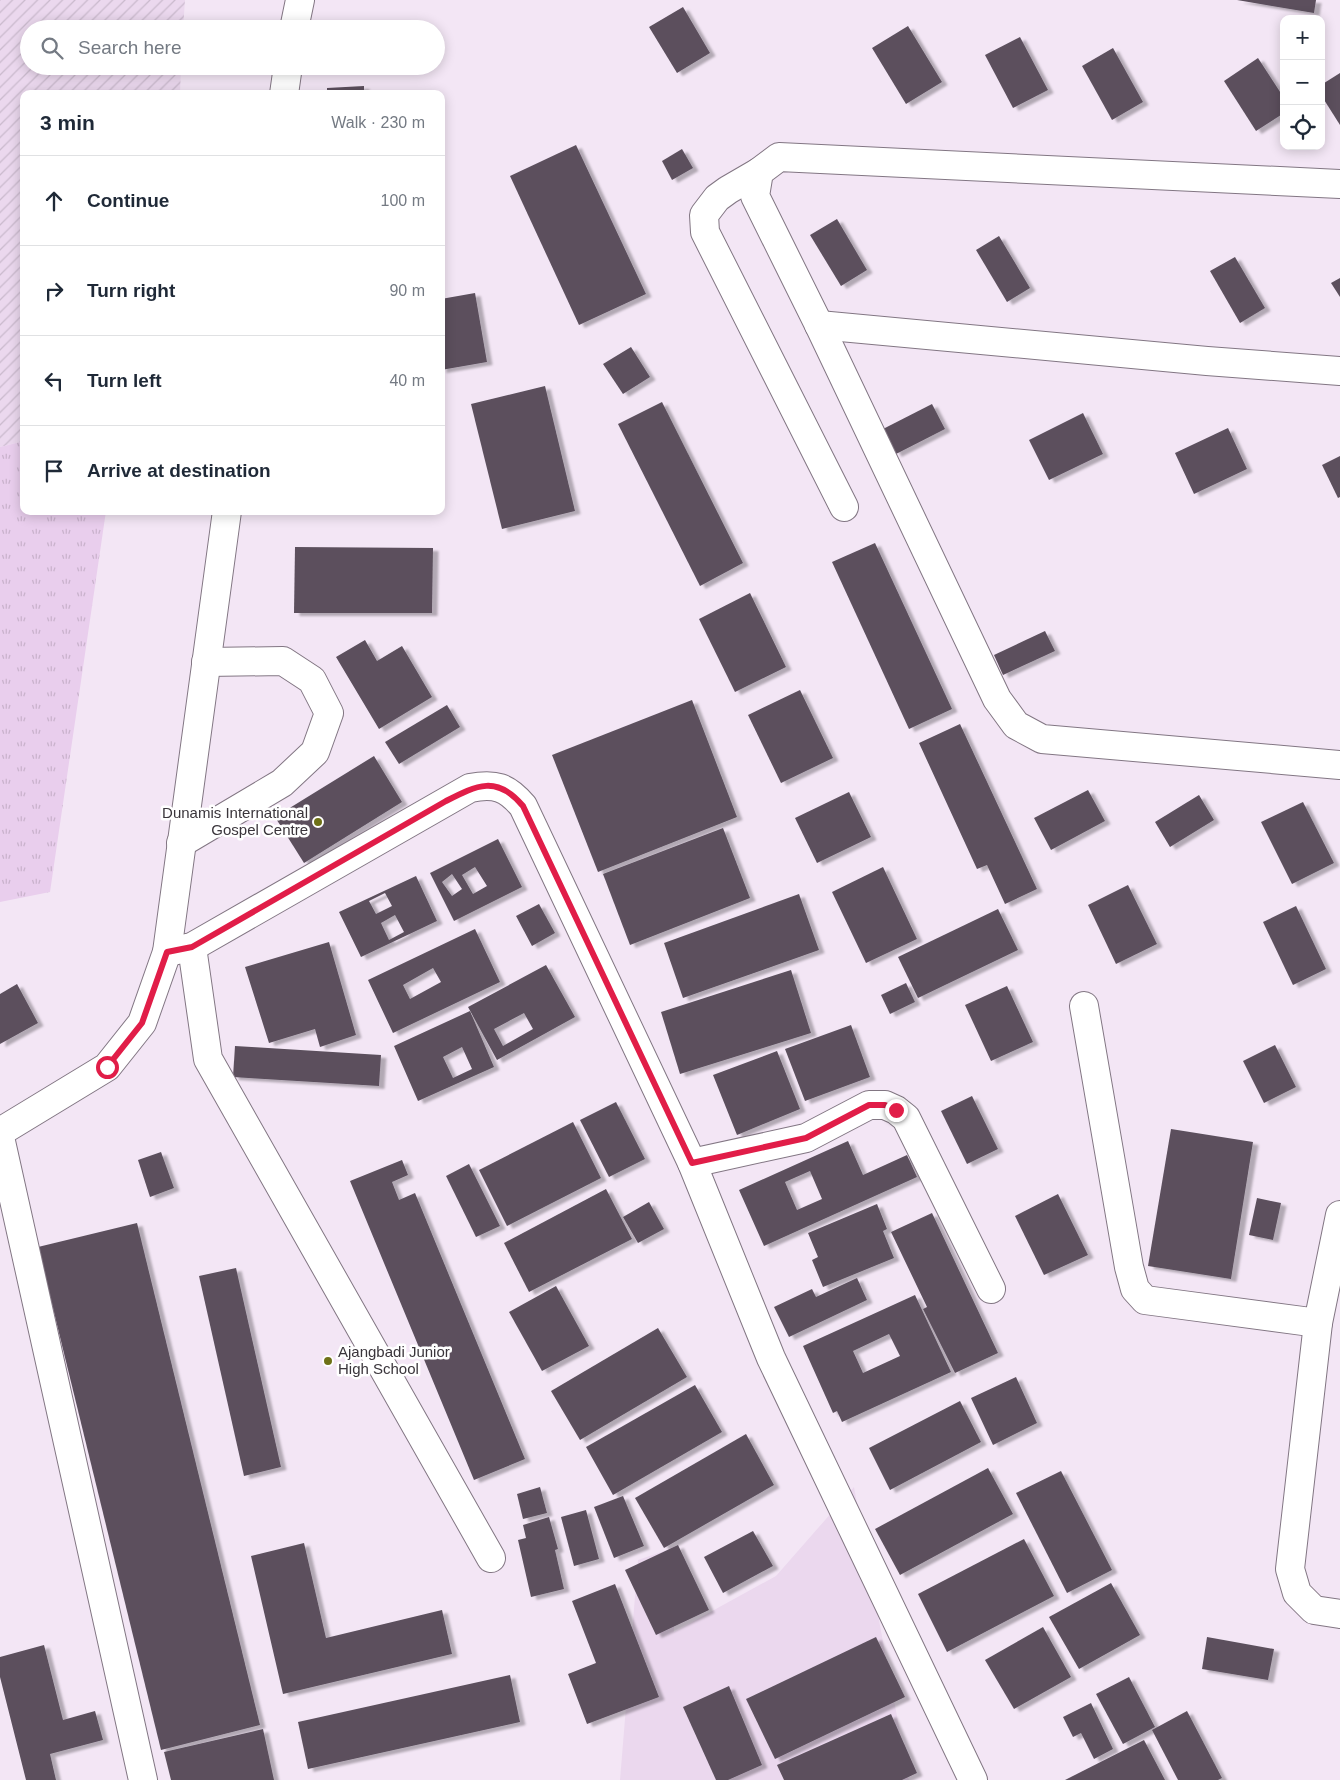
<!DOCTYPE html>
<meta charset="utf-8">
<style>
:root{--surface:#fff;--page:#f2f2f3;--text:#1f2937;--muted:#747a83;--line:#e0e1e3}
body{margin:0;font-family:Arial,sans-serif;background:var(--page);color:var(--text)}
.controls{position:absolute;right:15px;top:15px;display:grid;overflow:hidden;border-radius:10px;box-shadow:0 2px 12px #0003}
.controls button{width:45px;height:45px;display:grid;place-items:center;padding:0;border:0;border-bottom:1px solid var(--line);background:var(--surface);color:var(--text);font:25px sans-serif}
.stop{position:absolute;width:15px;height:15px;margin:-11px;border:4px solid #e11d48;border-radius:50%;background:#fff}
.stop.end{background:#e11d48;border-color:#fff;box-shadow:0 1px 5px #0008}
.list{margin:0;padding:0;list-style:none}
h2{display:flex;justify-content:space-between;align-items:center;height:65px;margin:0;padding:0 20px;font-size:21px}
h2 small{font-size:16px;font-weight:400;color:var(--muted)}
.list li{display:grid;grid-template-columns:32px 1fr auto;gap:15px;align-items:center;box-sizing:border-box;height:90px;padding:0 20px;border-top:1px solid var(--line)}
.list b{display:block;font-size:19px;white-space:nowrap}
.list em{font-size:16px;font-style:normal;color:var(--muted)}
.icon{flex:none;width:28px;height:28px;fill:none;stroke:currentColor;stroke-width:2;stroke-linecap:round;stroke-linejoin:round}
.map{position:relative;flex:none;width:1340px;height:1780px;overflow:hidden}
.search{position:absolute;background:var(--surface);box-shadow:0 2px 12px #0003;left:20px;top:20px;width:425px;height:55px;display:flex;align-items:center;gap:12px;box-sizing:border-box;padding:0 18px;border-radius:28px;color:var(--muted);font-size:19px}
.panel{position:absolute;background:var(--surface);box-shadow:0 2px 12px #0003;left:20px;top:90px;width:425px;height:425px;border-radius:10px}
.map>svg:first-child{display:block}
</style>
<div class="map">
<svg width="1340" height="1780" viewBox="0 0 1340 1780">
<defs>
<pattern id="industrial-furrows" width="10" height="10" patternUnits="userSpaceOnUse" patternTransform="scale(1.25)"><rect width="10" height="10" fill="#ebd8ee"/><path d="M-1 1l2-2M0 10L10 0M9 11l2-2" fill="none" stroke="#cabacd"/></pattern>
<pattern id="grass-tufts" width="24" height="20" patternUnits="userSpaceOnUse" patternTransform="scale(1.25)"><rect width="24" height="20" fill="#e9ceed"/><path d="M3 7l-1-3M5 7V3M7 7l1-3M15 17l-1-3M17 17v-4M19 17l1-3" fill="none" stroke="#c9b2cc"/></pattern>
<filter id="shadow"><feDropShadow dx="5.5" dy="3" stdDeviation="1" flood-color="#0004"/></filter>
</defs>
<rect width="100%" height="100%" fill="#f3e6f5"/>
<path fill="#ebd8ee" d="M854,1487L909,1780H620L638,1560L673,1548L674,1632L776,1576Z"/>
<path fill="url(#industrial-furrows)" d="M0,0H185L183,29H29V66H181L180,94H24V441L0,447Z"/>
<path fill="url(#grass-tufts)" d="M24,441V511H106L50,892L0,902V447Z"/>
<g fill="#5b505d" fill-rule="evenodd" filter="url(#shadow)">
<path d="M1237,0H1316L1314,13Z"/>
<path d="M683,7L710,53L677,73L649,27Z"/>
<path d="M908,26L942,82L906,104L872,48Z"/>
<path d="M1020,37L1048,90L1013,108L985,55Z"/>
<path d="M1113,48L1143,102L1112,120L1082,66Z"/>
<path d="M1258,58L1284,98V113L1256,131L1224,81Z"/>
<path d="M1340,73V125L1321,95V85Z"/>
<path d="M364,86V94H327V88Z"/>
<path d="M576,145L646,294L579,325L510,176Z"/>
<path d="M682,149L693,168L672,180L662,161Z"/>
<path d="M837,219L867,270L841,286L810,235Z"/>
<path d="M999,236L1030,288L1007,302L976,250Z"/>
<path d="M1235,257L1265,308L1240,323L1210,271Z"/>
<path d="M1340,278V297L1331,283Z"/>
<path d="M475,293L487,362L441,370V299Z"/>
<path d="M631,347L650,377L623,394L603,364Z"/>
<path d="M545,386L575,511L502,529L471,404Z"/>
<path d="M662,402L743,563L700,586L618,424Z"/>
<path d="M932,404L945,429L896,454L883,429Z"/>
<path d="M1083,413L1103,454L1049,480L1029,440Z"/>
<path d="M1228,428L1247,469L1194,494L1175,453Z"/>
<path d="M1340,456V497L1338,498L1322,465Z"/>
<path d="M875,543L952,709L909,729L832,562Z"/>
<path d="M295,547L433,548L432,613H294Z"/>
<path d="M750,593L786,667L735,692L699,619Z"/>
<path d="M1045,631L1055,651L1003,675L994,655Z"/>
<path d="M365,640L377,661L402,646L432,697L379,729L336,657Z"/>
<path d="M800,690L833,758L781,783L748,715Z"/>
<path d="M692,700L737,817L598,872L552,755Z"/>
<path d="M447,705L460,727L399,764L385,742Z"/>
<path d="M960,724L1037,889L1005,904L987,865L977,869L919,743Z"/>
<path d="M374,756L402,802L304,863L275,817Z"/>
<path d="M1088,790L1105,821L1051,850L1034,818Z"/>
<path d="M849,792L871,837L817,863L795,818Z"/>
<path d="M1199,795L1214,820L1170,847L1155,822Z"/>
<path d="M1303,802L1334,863L1292,884L1261,822Z"/>
<path d="M723,828L750,898L630,945L603,874Z"/>
<path d="M498,839L522,887L454,921L430,873ZM475,867L487,886L473,894L462,875ZM452,874L462,889L452,896L442,882Z"/>
<path d="M883,867L917,939L866,963L832,892Z"/>
<path d="M416,876L437,921L361,957L339,912ZM385,893L392,906L376,914L369,901ZM395,915L404,932L389,940L381,923Z"/>
<path d="M1128,885L1157,944L1116,964L1088,905Z"/>
<path d="M799,894L819,950L683,998L664,943Z"/>
<path d="M539,904L555,933L532,946L516,916Z"/>
<path d="M1296,906L1326,969L1293,985L1263,922Z"/>
<path d="M998,909L1018,950L918,998L898,957Z"/>
<path d="M475,929L500,982L393,1033L368,980ZM433,968L441,982L410,999L403,985Z"/>
<path d="M329,942L356,1035L320,1047L315,1029L269,1043L245,967Z"/>
<path d="M546,965L575,1017L497,1060L468,1007ZM524,1013L533,1029L503,1046L494,1029Z"/>
<path d="M791,970L811,1033L680,1074L661,1012Z"/>
<path d="M906,983L915,1002L890,1014L881,995Z"/>
<path d="M17,984L38,1023L0,1044V994Z"/>
<path d="M1007,986L1033,1042L991,1061L965,1005Z"/>
<path d="M470,1011L494,1067L418,1101L394,1046ZM462,1047L472,1069L453,1078L443,1057Z"/>
<path d="M851,1025L870,1077L805,1101L785,1049Z"/>
<path d="M1275,1045L1296,1087L1264,1103L1243,1061Z"/>
<path d="M235,1046L381,1055L379,1086L233,1077Z"/>
<path d="M777,1051L800,1109L737,1135L713,1075Z"/>
<path d="M972,1096L998,1149L967,1164L941,1111Z"/>
<path d="M616,1102L645,1159L609,1177L580,1120Z"/>
<path d="M573,1122L601,1178L507,1226L479,1170Z"/>
<path d="M1171,1129L1253,1142L1231,1279L1148,1266Z"/>
<path d="M848,1141L863,1175L907,1155L917,1177L764,1246L739,1190ZM810,1171L822,1199L797,1210L785,1182Z"/>
<path d="M161,1152L174,1188L150,1197L138,1160Z"/>
<path d="M402,1160L408,1175L392,1182L399,1200L415,1193L525,1459L474,1480L350,1181Z"/>
<path d="M469,1164L500,1226L476,1237L446,1176Z"/>
<path d="M606,1189L632,1239L529,1292L504,1243Z"/>
<path d="M1058,1194L1088,1255L1044,1275L1015,1216Z"/>
<path d="M1257,1198L1281,1203L1273,1240L1249,1235Z"/>
<path d="M649,1202L664,1229L638,1243L623,1217Z"/>
<path d="M877,1204L887,1229L883,1231L894,1258L823,1287L812,1260L818,1257L808,1233Z"/>
<path d="M932,1213L998,1353L955,1373L923,1309L927,1307L891,1232Z"/>
<path d="M137,1223L260,1725L161,1750L38,1247Z"/>
<path d="M236,1268L281,1467L244,1476L199,1276Z"/>
<path d="M857,1278L867,1300L789,1337L774,1307L812,1289L816,1297Z"/>
<path d="M556,1286L589,1346L542,1371L509,1312Z"/>
<path d="M915,1295L951,1372L842,1422L837,1411L833,1413L803,1346ZM889,1334L900,1356L863,1373L853,1351Z"/>
<path d="M658,1328L687,1377L580,1440L551,1391Z"/>
<path d="M1016,1377L1037,1423L993,1445L971,1398Z"/>
<path d="M695,1385L722,1432L613,1495L586,1447Z"/>
<path d="M960,1401L981,1442L890,1490L869,1448Z"/>
<path d="M746,1434L774,1485L664,1548L635,1498Z"/>
<path d="M988,1468L1013,1514L900,1575L875,1529Z"/>
<path d="M1061,1471L1112,1570L1067,1593L1016,1493Z"/>
<path d="M540,1487L547,1513L523,1519L517,1494Z"/>
<path d="M623,1496L644,1546L614,1558L594,1507Z"/>
<path d="M586,1510L599,1559L574,1566L561,1517Z"/>
<path d="M549,1517L558,1549L555,1550L564,1589L531,1597L518,1540L526,1538L523,1525Z"/>
<path d="M753,1531L773,1566L723,1593L704,1557Z"/>
<path d="M1024,1539L1054,1596L947,1652L918,1594Z"/>
<path d="M304,1543L326,1638L442,1610L452,1654L283,1694L251,1556Z"/>
<path d="M678,1545L709,1610L656,1635L625,1570Z"/>
<path d="M1111,1583L1140,1635L1079,1669L1049,1617Z"/>
<path d="M615,1584L659,1697L587,1724L568,1674L596,1663L572,1601Z"/>
<path d="M1043,1627L1071,1677L1014,1709L985,1660Z"/>
<path d="M876,1637L905,1697L775,1759L746,1699Z"/>
<path d="M1207,1637L1274,1649L1268,1680L1202,1669Z"/>
<path d="M44,1645L63,1720L95,1711L103,1740L50,1754L56,1780H26L0,1677V1657Z"/>
<path d="M510,1675L520,1722L308,1769L298,1722Z"/>
<path d="M1129,1677L1155,1727L1123,1744L1096,1694Z"/>
<path d="M729,1686L762,1765L728,1780H716L683,1707Z"/>
<path d="M1091,1703L1113,1749L1094,1759L1081,1733L1073,1737L1063,1717Z"/>
<path d="M1187,1711L1222,1778L1218,1780H1178L1152,1730Z"/>
<path d="M891,1714L917,1773L902,1780H784L777,1765Z"/>
<path d="M263,1729L274,1780H171L164,1752Z"/>
<path d="M1144,1740L1165,1780H1065Z"/>
</g>
<g fill="none" stroke-linecap="round" stroke-linejoin="round">
<g stroke="#827683" stroke-width="30">
<g id="minor">
<path d="M294,29L300,0"/>
<path d="M284,94L288,66"/>
<path d="M759,172L728,190L717,198L704,215L705,232L844,507"/>
<path d="M1340,184L779,157L759,172L755,196L819,325L997,699L1016,725L1042,739L1340,765"/>
<path d="M819,325L1207,361L1340,371"/>
<path d="M181,843L282,783L315,752L329,713L312,680L283,661L206,662"/>
<path d="M192,947L208,1059L491,1558"/>
<path d="M167,952L192,947L470,788C495,783 507,787 523,806L692,1163L771,1358L973,1780"/>
<path d="M1084,1006L1129,1267L1135,1289L1145,1300L1318,1323L1340,1215"/>
<path d="M0,1132L107,1067L142,1023L167,952L227,511"/>
<path d="M0,1137L143,1780"/>
<path d="M692,1163L806,1138L869,1105H885L896,1110L906,1118L991,1289"/>
<path d="M1318,1323L1290,1569L1297,1593L1314,1610L1340,1614"/>
</g>
</g>
<use href="#minor" stroke="#fff" stroke-width="28"/>
</g>
<g fill="none" stroke-linecap="round" stroke-linejoin="round">
<path stroke="#e11d48" stroke-width="6" d="M107,1067L142,1023L167,952L192,947L446,801C477,785 497,775 523,806L692,1163L806,1138L869,1105H885L896,1110"/>
</g>
<g fill="#6e7117" stroke="#fff" stroke-width="2">
<circle cx="318" cy="822" r="5"/>
<circle cx="328" cy="1361" r="5"/>
</g>
<g text-anchor="middle" stroke-width="5" stroke-linejoin="round" paint-order="stroke">
<g font-size="15" fill="#3a353b" stroke="#fff" text-anchor="end">
<text x="308" y="818">Dunamis International<tspan x="308" dy="17">Gospel Centre</tspan></text>
<text x="338" y="1357" text-anchor="start">Ajangbadi Junior<tspan x="338" dy="17">High School</tspan></text>
</g>
</g>
</svg>
<div class="controls">
<button>+</button>
<button>−</button>
<button><svg class="icon" aria-label="locate" viewBox="0 0 24 24"><circle cx="12" cy="12" r="6"/><path d="M12 2v4M12 18v4M2 12h4M18 12h4"/></svg></button>
</div>
<div class="stop" style="left:107px;top:1067px"></div>
<div class="stop end" style="left:896px;top:1110px"></div>
<div class="search"><svg class="icon" aria-label="search" viewBox="0 0 24 24"><circle cx="10" cy="10" r="6"/><path d="M15 15l6 6"/></svg>Search here</div>
<section class="panel">
<h2>3 min<small>Walk · 230 m</small></h2>
<ul class="list">
<li><svg class="icon" aria-label="ahead" viewBox="0 0 24 24"><path d="M12 20V5M6 11l6-6 6 6"/></svg><div><b>Continue</b></div><em>100 m</em></li>
<li><svg class="icon" aria-label="right" viewBox="0 0 24 24"><path d="M7 20v-9h11M14 6l5 5-5 5"/></svg><div><b>Turn right</b></div><em>90 m</em></li>
<li><svg class="icon" aria-label="left" viewBox="0 0 24 24"><path d="M17 20v-9H6M10 6l-5 5 5 5"/></svg><div><b>Turn left</b></div><em>40 m</em></li>
<li><svg class="icon" aria-label="arrive" viewBox="0 0 24 24"><path d="M6 21V4h12l-3 4 3 4H6"/></svg><div><b>Arrive at destination</b></div></li>
</ul>
</section>
</div>
